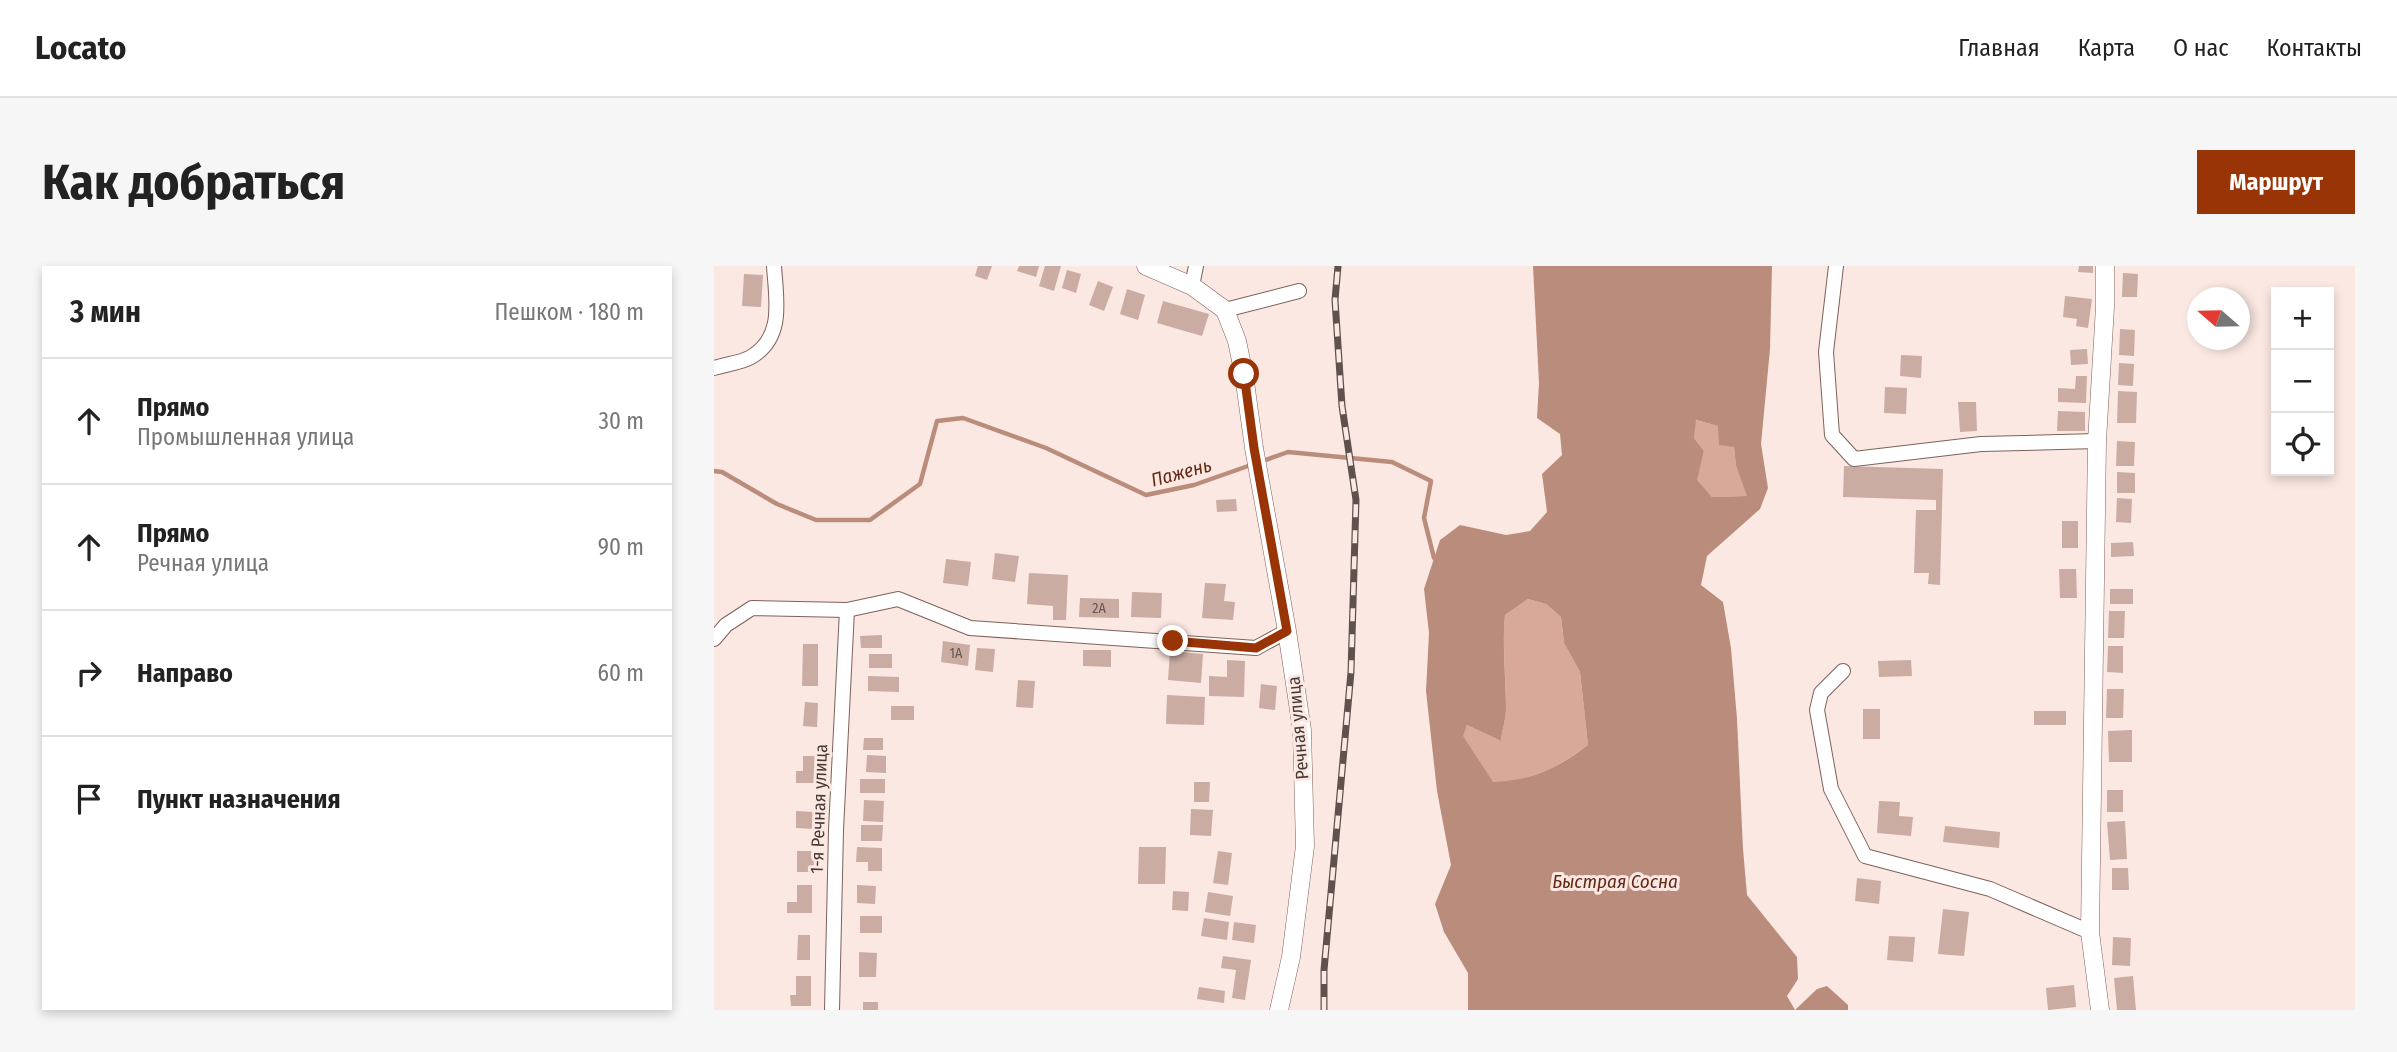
<!DOCTYPE html>
<html lang="ru">
<meta charset="utf-8">
<style>
:root{--surface:#fff;--page:#f6f6f6;--text:#222;--muted:#767676;--line:#e0e0e0;--accent:#993406}
body{margin:0;font-family:"Fira Sans Condensed",sans-serif;background:var(--page);color:var(--text)}
.controls{position:absolute;right:21px;top:21px;display:grid;overflow:hidden;border-radius:0px;box-shadow:0 4px 10px #0003}
.controls button{width:63px;height:63px;display:grid;place-items:center;padding:0;border:0;border-bottom:2px solid var(--line);background:var(--surface);color:var(--text);font:35px sans-serif}
.compass{position:absolute;left:1473px;top:21px;width:63px;height:63px;border-radius:50%;background:var(--surface);box-shadow:0 4px 10px #0003;rotate:290deg}
.stop{position:absolute;width:21px;height:21px;margin:-16px;border:5px solid #993406;border-radius:50%;background:#fff}
.stop.end{background:#993406;border-color:#fff;box-shadow:0 2px 7px #0008}
.list{margin:0;padding:0;list-style:none}
h2{display:flex;justify-content:space-between;align-items:center;height:91px;margin:0;padding:0 28px;font-size:30px}
h2 small{font-size:23px;font-weight:400;color:var(--muted)}
.list li{display:grid;grid-template-columns:46px 1fr auto;gap:21px;align-items:center;box-sizing:border-box;height:126px;padding:0 28px;border-top:2px solid var(--line)}
.list b{display:block;font-size:26px;white-space:nowrap}
.list p{margin:0;font-size:23px;white-space:nowrap;color:var(--muted)}
.list em{font-size:23px;font-style:normal;color:var(--muted)}
.icon{flex:none;width:38px;height:38px;fill:none;stroke:currentColor;stroke-width:2;stroke-linecap:round;stroke-linejoin:round}
.map{position:relative;flex:none;width:1641px;height:744px;overflow:hidden;border-radius:0px}
header{display:flex;align-items:center;gap:42px;box-sizing:border-box;height:98px;padding:0 35px;background:var(--surface);border-bottom:2px solid var(--line)}
header strong{font-size:33px}
nav{display:flex;gap:38px;margin-inline-start:auto;font-size:24px}
.intro{display:flex;align-items:center;justify-content:space-between;box-sizing:border-box;height:168px;padding:0 42px}
h1{margin:0;font-size:49px}
.button{padding:18px 32px;border-radius:0px;background:var(--accent);color:#fff;font-size:24px;font-weight:700}
main{display:flex;gap:42px;padding:0 42px}
aside{flex:1;background:var(--surface);border-radius:0px;box-shadow:0 4px 10px #0003}
.map>svg:first-child{display:block}
</style>
<header>
<strong>Locato</strong>
<nav><a>Главная</a><a>Карта</a><a>О нас</a><a>Контакты</a></nav>
</header>
<div class="intro"><h1>Как добраться</h1><a class="button">Маршрут</a></div>
<main>
<aside>
<h2>3 мин<small>Пешком · 180 m</small></h2>
<ul class="list">
<li><svg class="icon" aria-label="ahead" viewBox="0 0 24 24"><path d="M12 20V5M6 11l6-6 6 6"/></svg><div><b>Прямо</b><p>Промышленная улица</p></div><em>30 m</em></li>
<li><svg class="icon" aria-label="ahead" viewBox="0 0 24 24"><path d="M12 20V5M6 11l6-6 6 6"/></svg><div><b>Прямо</b><p>Речная улица</p></div><em>90 m</em></li>
<li><svg class="icon" aria-label="right" viewBox="0 0 24 24"><path d="M7 20v-9h11M14 6l5 5-5 5"/></svg><div><b>Направо</b></div><em>60 m</em></li>
<li><svg class="icon" aria-label="arrive" viewBox="0 0 24 24"><path d="M6 21V4h12l-3 4 3 4H6"/></svg><div><b>Пункт назначения</b></div></li>
</ul>
</aside>
<div class="map">
<svg width="1641" height="744" viewBox="0 0 1641 744">
<rect width="100%" height="100%" fill="#fbe8e2"/>
<g fill="#d8a999">
<path d="M981,154L1005,160L1020,181L1022,200L1034,230L998,231L982,214L990,185L980,172Z"/>
<path d="M814,333L832,338L847,351L850,377L866,406L874,479C843,502 817,515 779,517L748,470L753,459L787,475C788,464 792,453 792,442C792,411 788,381 791,349Z"/>
</g>
<g fill="#ba8c7c" fill-rule="evenodd">
<path d="M819,0H1058L1056,83L1047,178L1054,222L1046,243L993,290L987,319L1009,336L1017,382L1023,453L1029,583L1033,629L1083,691L1084,713L1073,730L1081,744H754V707L730,666L721,638L737,599L723,525L712,425L715,367L710,323L726,274L746,259L792,269L816,265L833,246L828,208L848,189L846,168L823,152L825,117ZM982,154L1004,160L1005,179L1020,181L1022,200L1033,230L998,231L983,214L990,185L980,172ZM814,333L832,338L847,351L850,377L866,406L874,479C844,502 817,515 779,516L749,470L753,459L787,475C788,464 792,453 792,443C792,410 788,383 791,349Z"/>
<path d="M1113,720L1134,739V744H1081L1103,723Z"/>
</g>
<g fill="none" stroke-linecap="round" stroke-linejoin="round">
<g stroke="#ba8c7c" stroke-width="4.5">
<path d="M549,195L574,186L678,196L717,215L710,252L720,292L724,293"/>
<path d="M0,205L8,206L63,238L102,254H156L206,218L223,155L249,152L332,182L432,229L480,219L537,199"/>
</g>
</g>
<g fill="#caaca2">
<path d="M264,0H278L273,14L261,10Z"/>
<path d="M305,0H325L322,11L303,5Z"/>
<path d="M331,0H347L340,25L325,20Z"/>
<path d="M1365,0H1379V7L1364,6Z"/>
<path d="M353,4L367,8L362,27L348,22Z"/>
<path d="M1409,7L1424,8L1423,31H1408Z"/>
<path d="M30,8L49,9L47,41L28,40Z"/>
<path d="M384,15L399,21L390,45L375,39Z"/>
<path d="M413,23L431,29L424,54L406,48Z"/>
<path d="M1351,30L1378,33L1374,62L1362,60L1363,53L1349,51Z"/>
<path d="M449,35L495,48L488,70L443,57Z"/>
<path d="M1406,63L1421,64L1420,90L1405,89Z"/>
<path d="M1373,83L1374,98L1357,99L1356,84Z"/>
<path d="M1187,89L1208,90L1207,112L1186,110Z"/>
<path d="M1405,97L1420,98L1419,120L1404,119Z"/>
<path d="M1362,110H1373L1372,137L1344,136V122L1361,123Z"/>
<path d="M1171,121L1193,122L1192,148L1170,147Z"/>
<path d="M1404,125L1423,126L1422,157H1403Z"/>
<path d="M1244,136H1262L1263,165L1246,166Z"/>
<path d="M1344,145L1371,146V165H1343Z"/>
<path d="M1403,175L1421,176L1420,200H1402Z"/>
<path d="M1130,200L1229,203L1226,319L1214,318L1215,307H1200L1202,244H1222V234L1129,231Z"/>
<path d="M1403,206L1421,207V227H1403Z"/>
<path d="M1403,232L1418,233L1417,257L1402,256Z"/>
<path d="M522,233L523,245L503,246L502,234Z"/>
<rect x="1348" y="255" width="16" height="27"/>
<path d="M1419,276L1420,290L1397,291V277Z"/>
<path d="M281,287L305,290L301,316L278,313Z"/>
<path d="M232,293L257,296L254,320L229,317Z"/>
<path d="M1345,303H1362L1363,332H1346Z"/>
<path d="M315,307L354,309L352,354H339V340L313,338Z"/>
<path d="M491,317L512,318L510,335L521,336L519,354L488,352Z"/>
<rect x="1396" y="323" width="23" height="15"/>
<path d="M418,326L448,327L447,352L417,351Z"/>
<path d="M366,332L405,333V352L365,351Z"/>
<path d="M1395,345H1411L1410,372H1394Z"/>
<path d="M168,369V382H147L146,370Z"/>
<path d="M229,375L256,379L254,400L227,396Z"/>
<path d="M89,378H104V420H88Z"/>
<path d="M1394,380H1409V407L1393,406Z"/>
<path d="M263,382L281,383L279,406L261,404Z"/>
<path d="M369,384H397V401L369,400Z"/>
<path d="M456,385L489,388L487,417L454,414Z"/>
<rect x="155" y="388" width="23" height="14"/>
<path d="M513,394L531,395L530,431L495,430V410L513,411Z"/>
<path d="M1197,394L1198,410L1165,411L1164,395Z"/>
<path d="M154,410L185,411V426L154,425Z"/>
<path d="M304,414L321,415L319,442L302,441Z"/>
<path d="M547,418L563,420L561,444L545,442Z"/>
<path d="M1393,423H1410L1409,452H1392Z"/>
<path d="M453,429L491,431L490,459L452,458Z"/>
<path d="M91,436L104,437L103,461L89,460Z"/>
<rect x="177" y="440" width="23" height="14"/>
<rect x="1149" y="443" width="17" height="30"/>
<rect x="1320" y="445" width="32" height="14"/>
<path d="M1418,464V496H1395L1394,465Z"/>
<path d="M150,472H169V484H149Z"/>
<path d="M153,489L172,490V507L152,506Z"/>
<path d="M89,490H102L103,517H82V505H89Z"/>
<rect x="146" y="513" width="25" height="14"/>
<path d="M480,516H496L495,536H480Z"/>
<rect x="1393" y="524" width="16" height="22"/>
<path d="M150,534L170,535L169,556L149,555Z"/>
<path d="M1165,535L1186,536L1185,550L1199,551L1197,570L1163,567Z"/>
<path d="M477,543L499,544L497,570L476,569Z"/>
<path d="M82,545L100,546L99,563L82,562Z"/>
<path d="M1411,555L1413,593L1396,594L1393,556Z"/>
<path d="M147,559H169L168,575H147Z"/>
<path d="M1231,560L1286,566L1285,582L1229,576Z"/>
<path d="M143,581L168,582V605H154V596H142Z"/>
<path d="M425,581H452L451,618H424Z"/>
<path d="M83,585H100L101,606H83Z"/>
<path d="M504,585L518,587L514,619L499,617Z"/>
<path d="M1398,602H1414L1415,624H1398Z"/>
<path d="M1143,612L1167,615L1165,638L1141,635Z"/>
<path d="M83,619H98V647H73V636H83Z"/>
<path d="M143,619L162,620L161,638L143,637Z"/>
<path d="M459,625L475,626L474,645L458,644Z"/>
<path d="M494,626L519,630L516,650L491,646Z"/>
<path d="M1229,643L1255,646L1250,690L1224,688Z"/>
<rect x="146" y="650" width="22" height="17"/>
<path d="M490,652L515,656L513,674L487,670Z"/>
<path d="M520,656L542,659L540,677L518,674Z"/>
<path d="M84,669H96V694H83Z"/>
<path d="M1175,670L1201,671L1199,696L1173,694Z"/>
<path d="M1399,671L1417,672L1416,700L1398,699Z"/>
<path d="M145,686L163,687L162,711H145Z"/>
<path d="M509,690L537,694L531,734L518,732L522,704L507,702Z"/>
<path d="M82,710H97V740H77L76,729H82Z"/>
<path d="M1419,710L1422,744H1403L1400,712Z"/>
<path d="M1360,719L1362,741L1334,744L1332,722Z"/>
<path d="M485,721L511,725L510,737L483,733Z"/>
<rect x="149" y="736" width="15" height="8"/>
</g>
<g fill="none" stroke-linecap="round" stroke-linejoin="round">
<g stroke="#7d6259" stroke-width="16">
<g id="minor">
<path d="M1122,0L1112,86L1118,169L1140,193L1267,178L1383,175"/>
<path d="M478,20L482,0"/>
<path d="M511,44L585,25"/>
<path d="M0,102C12,98 27,97 37,91C71,71 62,33 60,0"/>
<path d="M0,373L12,359L38,342L133,344L184,333L256,362L542,382L573,365"/>
<path d="M1129,405L1107,427L1103,444L1117,523L1151,590L1276,623L1376,666"/>
<path d="M118,744L122,564L133,344"/>
</g>
</g>
<g stroke="#7d6259" stroke-width="19">
<g id="tertiary">
<path d="M432,0L478,20L511,44L523,75L530,109L540,182L573,365L588,464L591,580L577,691L565,744"/>
<path d="M1386,744L1376,666L1383,175L1391,41V0"/>
</g>
</g>
<use href="#minor" stroke="#fff" stroke-width="14"/>
<use href="#tertiary" stroke="#fff" stroke-width="18"/>
<g stroke="#5f524e" stroke-width="7">
<path id="rail" d="M610,744V704L637,406L642,234L628,140L621,34L624,0"/>
</g>
<use href="#rail" stroke="#fbe8e2" stroke-width="4.5" stroke-dasharray="13" stroke-linecap="butt"/>
</g>
<g fill="none" stroke-linecap="round" stroke-linejoin="round">
<path stroke="#993406" stroke-width="9" d="M459,375L542,382L573,365L540,182L530,108"/>
</g>
<g text-anchor="middle" stroke-width="6" stroke-linejoin="round" paint-order="stroke">
<g font-size="14" fill="#675651">
<text x="385" y="347">2А</text>
<text x="242" y="392">1А</text>
</g>
<g font-size="18" fill="#463a36" stroke="#fbe8e2">
<text transform="translate(584 462) rotate(-95)" y="6">Речная улица</text>
<text transform="translate(105 543) rotate(-88)" y="6">1-я Речная улица</text>
</g>
<g font-size="19" font-style="italic" fill="#632914" stroke="#fbe8e2">
<text transform="translate(467 206) rotate(-15)" y="7">Пажень</text>
<text x="901" y="622">Быстрая Сосна</text>
</g>
</g>
</svg>
<div class="controls">
<button>+</button>
<button>−</button>
<button><svg class="icon" aria-label="locate" viewBox="0 0 24 24"><circle cx="12" cy="12" r="6"/><path d="M12 2v4M12 18v4M2 12h4M18 12h4"/></svg></button>
</div>
<svg class="compass" viewBox="-18 -18 36 36"><path d="M0-13l5 13h-10z" fill="#e53935"/><path d="M0 13l5-13h-10z" fill="#767676"/></svg>
<div class="stop" style="left:530px;top:108px"></div>
<div class="stop end" style="left:459px;top:375px"></div>
</div>
</main>
